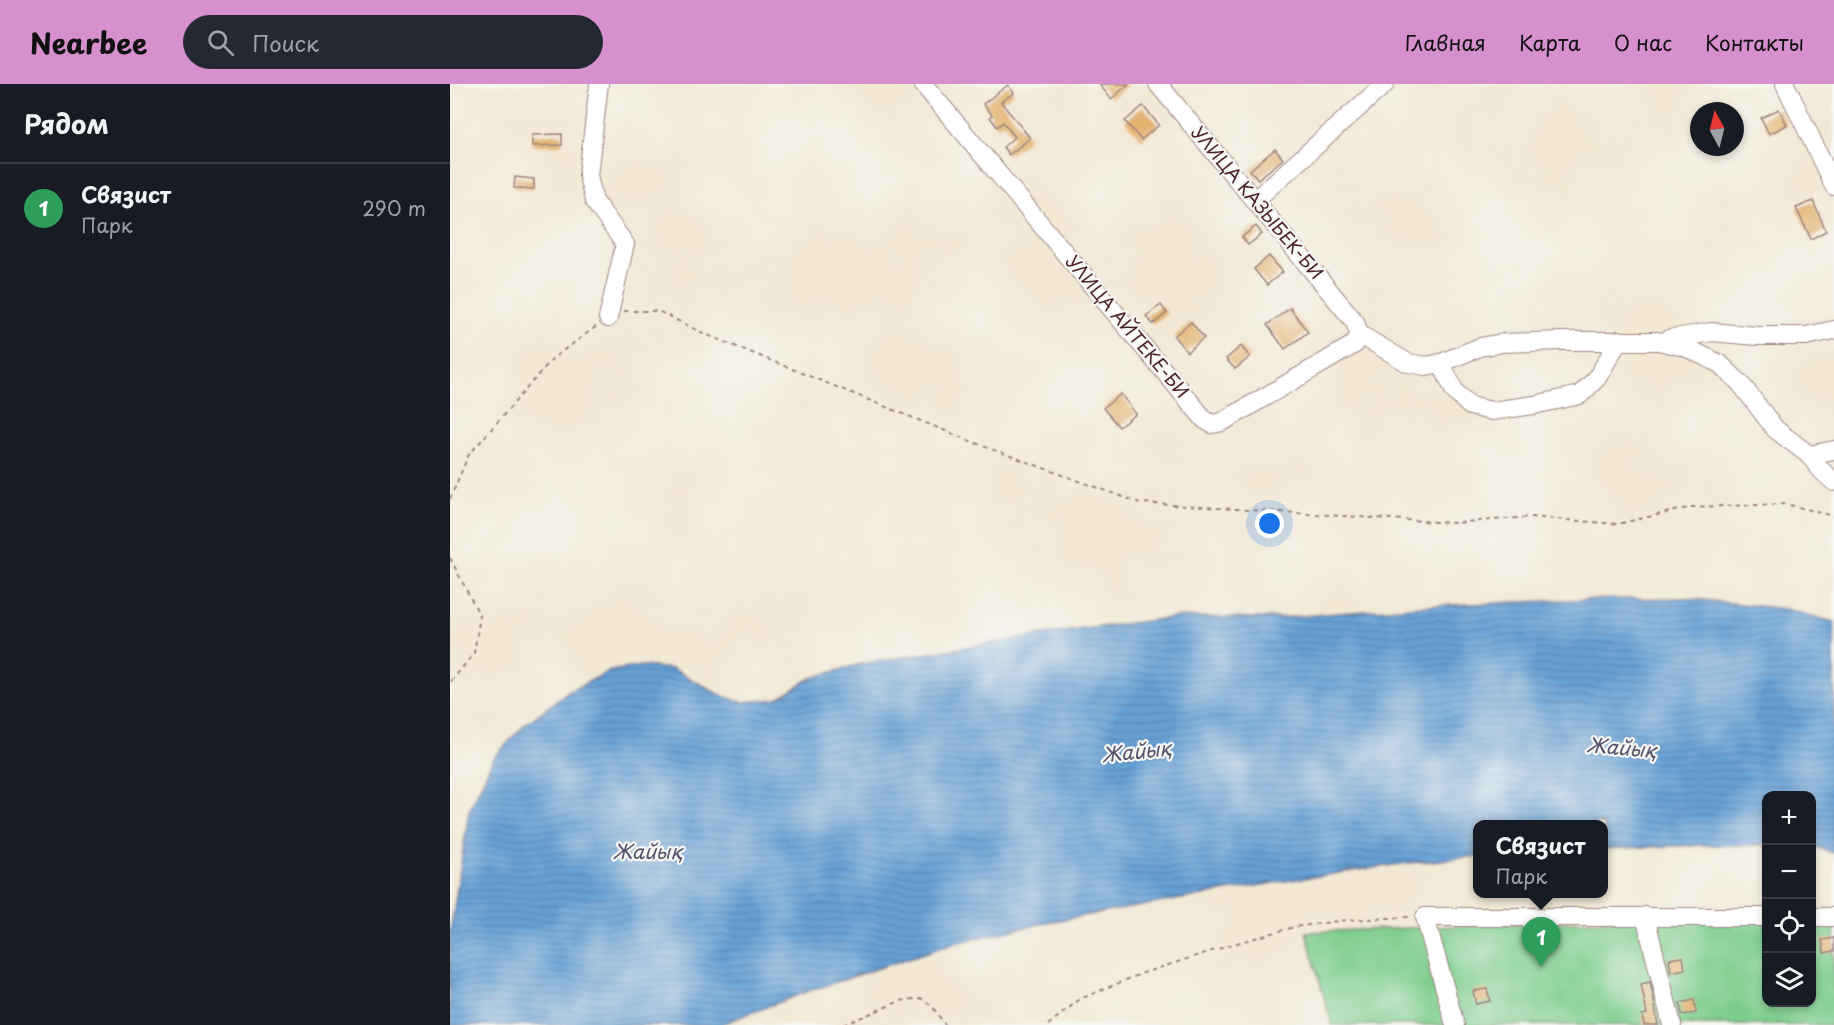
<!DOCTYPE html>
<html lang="ru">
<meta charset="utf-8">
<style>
:root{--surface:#171b24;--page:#242831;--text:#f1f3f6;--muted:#9ea1a6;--line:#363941;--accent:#d690ce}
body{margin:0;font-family:"Playpen Sans",sans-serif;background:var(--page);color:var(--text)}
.controls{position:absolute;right:18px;bottom:18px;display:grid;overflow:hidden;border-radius:12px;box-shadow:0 3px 9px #0003}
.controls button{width:54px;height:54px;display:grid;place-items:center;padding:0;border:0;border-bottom:2px solid var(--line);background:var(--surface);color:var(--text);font:30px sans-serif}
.compass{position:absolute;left:1240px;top:18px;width:54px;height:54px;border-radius:50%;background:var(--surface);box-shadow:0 3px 9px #0003;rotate:353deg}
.you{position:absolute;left:820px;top:440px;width:21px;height:21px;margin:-15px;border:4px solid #fff;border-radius:50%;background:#1a73e8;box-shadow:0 0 0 9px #1a73e833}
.badge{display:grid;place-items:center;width:39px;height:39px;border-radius:50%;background:var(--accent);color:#fff;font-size:20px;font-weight:700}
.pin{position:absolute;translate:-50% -50px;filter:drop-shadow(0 2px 3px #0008)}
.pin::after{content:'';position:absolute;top:32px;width:21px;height:18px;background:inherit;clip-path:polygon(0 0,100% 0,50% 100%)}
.popup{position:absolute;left:1023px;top:736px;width:135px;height:78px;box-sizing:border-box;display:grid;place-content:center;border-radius:12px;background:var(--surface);filter:drop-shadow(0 2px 4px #0005);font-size:20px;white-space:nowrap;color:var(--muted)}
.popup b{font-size:22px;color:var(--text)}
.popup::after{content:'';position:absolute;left:50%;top:100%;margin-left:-12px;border:12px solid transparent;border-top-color:var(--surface)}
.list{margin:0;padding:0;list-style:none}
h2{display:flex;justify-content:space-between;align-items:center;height:78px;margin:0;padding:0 24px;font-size:26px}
h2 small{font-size:20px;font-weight:400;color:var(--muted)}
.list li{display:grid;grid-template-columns:39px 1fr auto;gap:18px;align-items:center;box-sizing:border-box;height:90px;padding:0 24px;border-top:2px solid var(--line)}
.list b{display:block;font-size:22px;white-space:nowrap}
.list p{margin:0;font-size:20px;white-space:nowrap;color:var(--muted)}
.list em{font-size:20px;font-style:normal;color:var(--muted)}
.icon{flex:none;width:33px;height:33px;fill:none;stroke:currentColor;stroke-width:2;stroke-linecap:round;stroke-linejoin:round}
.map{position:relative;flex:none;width:1384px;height:941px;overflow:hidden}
header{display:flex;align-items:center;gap:36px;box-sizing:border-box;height:84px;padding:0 30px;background:var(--accent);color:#111}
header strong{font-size:28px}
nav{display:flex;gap:33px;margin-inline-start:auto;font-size:21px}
.search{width:420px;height:54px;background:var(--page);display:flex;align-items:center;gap:15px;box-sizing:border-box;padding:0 21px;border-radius:33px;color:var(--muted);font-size:22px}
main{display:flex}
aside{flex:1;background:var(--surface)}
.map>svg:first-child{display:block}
</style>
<header>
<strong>Nearbee</strong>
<div class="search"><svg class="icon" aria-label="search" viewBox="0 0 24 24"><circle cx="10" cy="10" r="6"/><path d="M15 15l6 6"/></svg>Поиск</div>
<nav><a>Главная</a><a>Карта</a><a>О нас</a><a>Контакты</a></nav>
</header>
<main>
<aside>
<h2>Рядом<small></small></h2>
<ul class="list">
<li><span class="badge" style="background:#2e9e5b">1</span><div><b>Связист</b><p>Парк</p></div><em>290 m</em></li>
</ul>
</aside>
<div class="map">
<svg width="1384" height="941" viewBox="0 0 1384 941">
<defs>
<pattern id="water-rules" width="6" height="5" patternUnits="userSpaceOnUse" patternTransform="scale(1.5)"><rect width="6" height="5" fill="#67a1d6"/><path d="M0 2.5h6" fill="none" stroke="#5783ae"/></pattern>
</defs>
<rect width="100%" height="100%" fill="#f6f6f2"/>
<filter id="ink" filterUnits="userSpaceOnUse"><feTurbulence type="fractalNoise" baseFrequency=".0167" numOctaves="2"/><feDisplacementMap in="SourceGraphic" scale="12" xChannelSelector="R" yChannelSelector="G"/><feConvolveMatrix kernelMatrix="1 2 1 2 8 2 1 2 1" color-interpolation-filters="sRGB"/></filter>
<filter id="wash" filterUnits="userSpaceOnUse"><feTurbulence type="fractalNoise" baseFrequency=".008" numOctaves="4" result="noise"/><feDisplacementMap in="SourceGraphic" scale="24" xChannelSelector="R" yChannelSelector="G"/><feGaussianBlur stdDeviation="1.35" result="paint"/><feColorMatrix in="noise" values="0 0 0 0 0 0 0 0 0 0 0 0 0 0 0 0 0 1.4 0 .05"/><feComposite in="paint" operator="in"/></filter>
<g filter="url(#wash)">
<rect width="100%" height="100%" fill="#f2e8d4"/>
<path fill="#7ecd8d" stroke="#64765c" stroke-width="1.5" d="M1384,827V941H882L856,848L1316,830V918H1362V828Z"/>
<path fill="url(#water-rules)" stroke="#586080" stroke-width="1.5" d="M1234,514L1336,525L1384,538V769L1362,762V712H1316V761H1251L1154,765V740H1028V772L950,780L835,797L599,838L505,859L359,907L269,941H0V849L19,727L43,675L74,641L120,607L160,587L192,582L223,585L270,611L293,618L326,615L361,594L411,580L611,548L728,533L828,534L974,522L1113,516Z"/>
<g id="blocks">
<g fill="#e3b16d">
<path d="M649,0H679L661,15Z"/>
<path d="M558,1L564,9L551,18L580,54L559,71L553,63L565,53L553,38L547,43L540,33L542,31L533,20Z"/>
<path d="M693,22L709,41L691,56L675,37Z"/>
<path d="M1329,25L1337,41L1319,50L1311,34Z"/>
<path d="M112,50V61L82,62V51Z"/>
<path d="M825,65L833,75L808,95L800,86Z"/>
<path d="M65,93L84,95V105L64,104Z"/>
<path d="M1363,117L1376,147L1361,155L1346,124Z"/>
<path d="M806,142L812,150L798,161L792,153Z"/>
<path d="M819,172L833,188L817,201L804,185Z"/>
<path d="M711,221L717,229L703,240L696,232Z"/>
<path d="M840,224L858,248L835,265L817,241Z"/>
<path d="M741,238L754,254L737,268L724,252Z"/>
<path d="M791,262L800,273L785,285L776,275Z"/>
<path d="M671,310L686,330L669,343L653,324Z"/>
<path d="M1384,854V867L1374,869L1372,856Z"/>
<path d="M1233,873L1235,885L1221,888L1219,875Z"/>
<path d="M1200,898L1203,911L1208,941H1194L1192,931L1197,930L1191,900Z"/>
<path d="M1037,905L1040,917L1026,920L1023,907Z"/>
<path d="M1244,916L1246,929L1232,931L1230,919Z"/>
</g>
</g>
</g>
<g filter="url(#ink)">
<use href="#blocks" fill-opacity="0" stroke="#9e8480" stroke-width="1.5"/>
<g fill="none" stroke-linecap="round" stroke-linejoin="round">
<g stroke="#9e8480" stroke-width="20">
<g id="minor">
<path d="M149,0L138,91L144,117L175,160L158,234"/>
<path d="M473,0L755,336L762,340L772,338L905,260L909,250L905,238L708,0"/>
<path d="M1335,0L1384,102"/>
<path d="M805,116L935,0"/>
<path d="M909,250L958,279L976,282L991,279L1030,263L1052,259L1112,257H1208L1235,263L1270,280L1291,300L1325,345L1359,371L1372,387L1384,398"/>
<path d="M1219,255L1261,248L1307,252H1356L1384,246"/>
<path d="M991,279L1005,308L1020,322L1042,327L1084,321L1130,311L1147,294L1169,256"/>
<path d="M1359,371L1384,366"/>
<path d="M1195,832L1222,941"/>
<path d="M1362,833H1384"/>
<path d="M1005,941L975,833H1316"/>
</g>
</g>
<g stroke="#9e8480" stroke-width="2" stroke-dasharray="4.5 4.5" stroke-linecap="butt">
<path d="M174,227H208L255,250L533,362L690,419L1003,439L1081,433L1167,440L1242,423L1336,420L1384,432"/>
<path d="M0,415L18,372L103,274L147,242"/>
<path d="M0,474L30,532L24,569L0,599"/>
<path d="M393,941L450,917L471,914L482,922L495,941"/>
<path d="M598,941L630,915L693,889L787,859L844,843L896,836L960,833"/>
</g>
<use href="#minor" stroke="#fff" stroke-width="18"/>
</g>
</g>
<g text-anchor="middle" stroke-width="4.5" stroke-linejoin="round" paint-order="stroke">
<g font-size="18" fill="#4a1f2b" stroke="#f6f6f2">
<text transform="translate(807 119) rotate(50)" y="6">УЛИЦА КАЗЫБЕК-БИ</text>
<text transform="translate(677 243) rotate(50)" y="6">УЛИЦА АЙТЕКЕ-БИ</text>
</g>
<g font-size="20" font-style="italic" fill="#56536f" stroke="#f6f6f2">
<text transform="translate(1171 664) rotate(5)" y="7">Жайық</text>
<text transform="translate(686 668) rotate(-6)" y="7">Жайық</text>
<text x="197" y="775">Жайық</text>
</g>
</g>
</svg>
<div class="controls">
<button>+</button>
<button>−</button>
<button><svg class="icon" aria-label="locate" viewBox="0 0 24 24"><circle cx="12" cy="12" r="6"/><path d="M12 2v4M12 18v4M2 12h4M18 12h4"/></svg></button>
<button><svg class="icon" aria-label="layers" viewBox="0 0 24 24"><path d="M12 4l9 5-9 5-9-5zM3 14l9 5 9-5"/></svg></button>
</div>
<svg class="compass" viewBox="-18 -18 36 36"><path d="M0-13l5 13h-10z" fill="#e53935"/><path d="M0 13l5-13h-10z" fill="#9ea1a6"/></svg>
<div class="you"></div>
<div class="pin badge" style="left:1091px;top:883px;background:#2e9e5b">1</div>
<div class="popup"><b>Связист</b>Парк</div>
</div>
</main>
